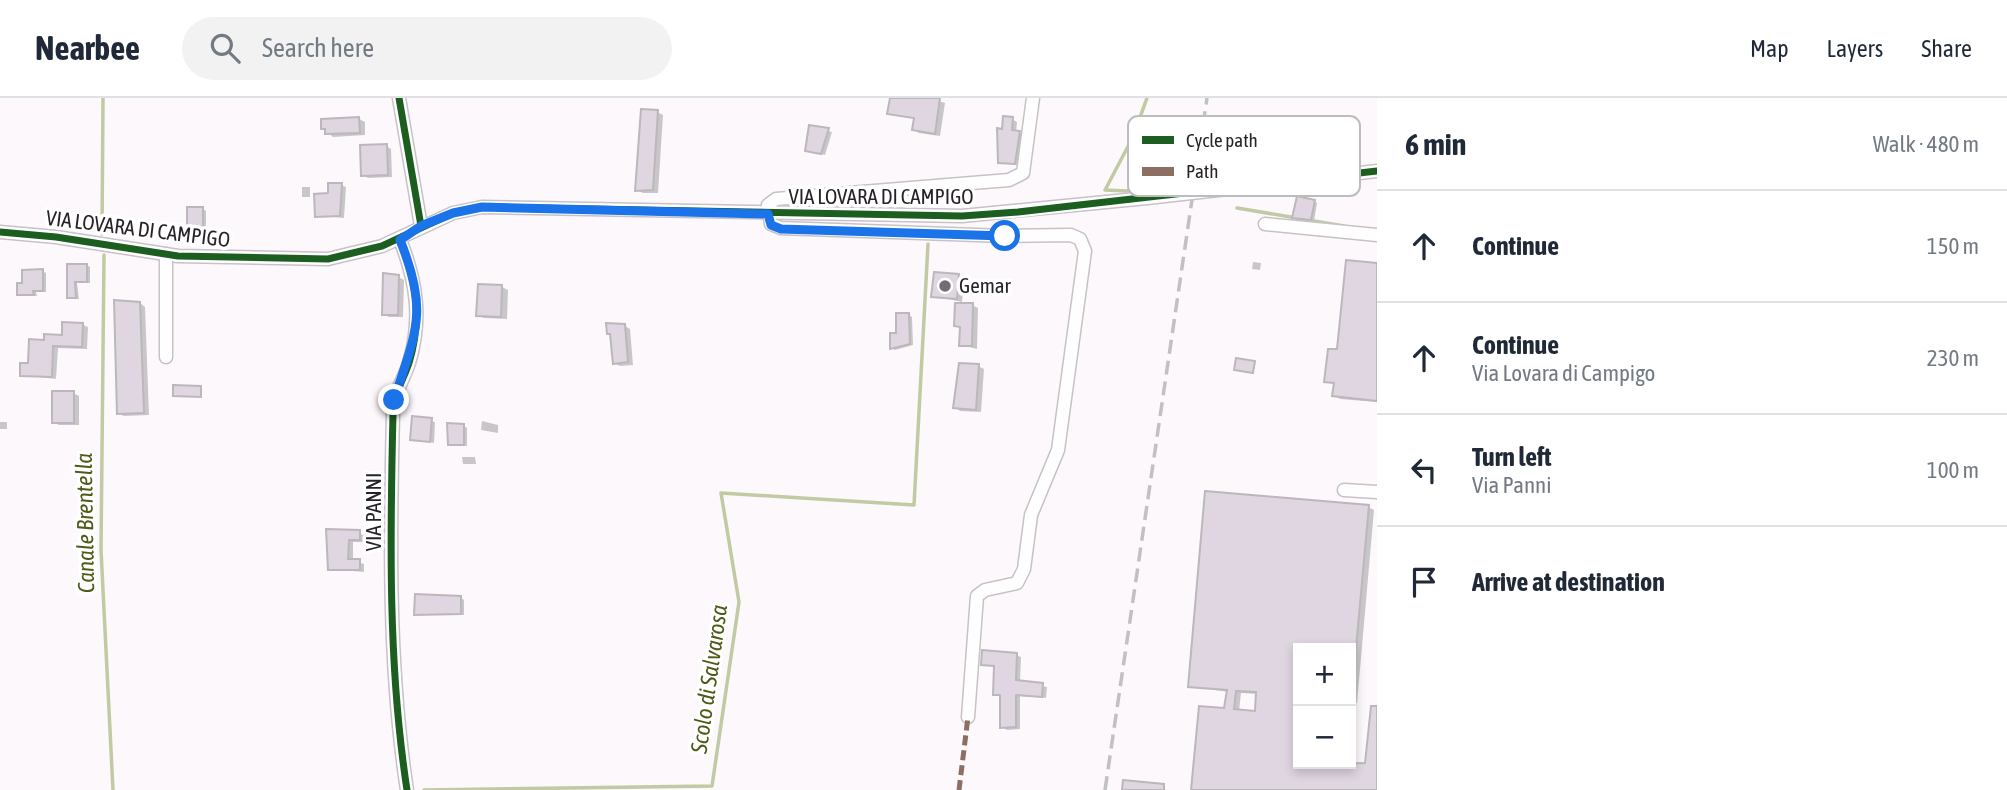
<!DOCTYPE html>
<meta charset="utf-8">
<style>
:root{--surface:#fff;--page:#f2f2f3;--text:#1f2937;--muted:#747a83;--line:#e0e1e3}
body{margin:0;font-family:"Asap Condensed",sans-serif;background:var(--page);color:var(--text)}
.controls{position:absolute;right:21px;bottom:21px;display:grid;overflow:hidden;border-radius:0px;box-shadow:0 4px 10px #0003}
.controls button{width:63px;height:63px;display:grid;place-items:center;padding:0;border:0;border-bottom:2px solid var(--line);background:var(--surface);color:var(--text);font:35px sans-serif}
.stop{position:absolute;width:21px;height:21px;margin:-16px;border:5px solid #1a73e8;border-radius:50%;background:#fff}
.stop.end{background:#1a73e8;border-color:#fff;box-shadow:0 2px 7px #0008}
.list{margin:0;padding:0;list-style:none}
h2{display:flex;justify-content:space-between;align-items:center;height:91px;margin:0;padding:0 28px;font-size:30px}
h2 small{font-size:23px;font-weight:400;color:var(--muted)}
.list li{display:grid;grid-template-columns:46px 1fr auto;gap:21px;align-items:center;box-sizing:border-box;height:112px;padding:0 28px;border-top:2px solid var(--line)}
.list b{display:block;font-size:26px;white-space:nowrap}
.list p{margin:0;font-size:23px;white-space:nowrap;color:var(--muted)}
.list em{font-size:23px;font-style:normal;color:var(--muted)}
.icon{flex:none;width:38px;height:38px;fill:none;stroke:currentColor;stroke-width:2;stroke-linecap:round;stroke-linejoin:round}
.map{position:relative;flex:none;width:1377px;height:692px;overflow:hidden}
header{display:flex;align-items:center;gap:42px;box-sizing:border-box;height:98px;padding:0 35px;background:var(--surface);border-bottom:2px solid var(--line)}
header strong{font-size:33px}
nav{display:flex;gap:38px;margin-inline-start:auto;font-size:24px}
.search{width:490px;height:63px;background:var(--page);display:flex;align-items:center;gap:18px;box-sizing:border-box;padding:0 24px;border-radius:38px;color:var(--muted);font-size:26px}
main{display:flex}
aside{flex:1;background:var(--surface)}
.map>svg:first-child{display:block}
</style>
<header>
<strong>Nearbee</strong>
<div class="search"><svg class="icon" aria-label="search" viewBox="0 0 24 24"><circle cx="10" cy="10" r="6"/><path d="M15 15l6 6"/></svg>Search here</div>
<nav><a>Map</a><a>Layers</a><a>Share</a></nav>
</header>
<main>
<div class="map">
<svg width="1377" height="692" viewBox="0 0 1377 692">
<rect width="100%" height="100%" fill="#fcf8fc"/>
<g fill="#0003" fill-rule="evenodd">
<path d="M892,0H929L945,5L940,38L919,35L914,31L915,21L889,15Z"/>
<path d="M657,14L663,17L658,95H643L637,92Z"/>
<path d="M359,21L365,24V37L333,39L323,30Z"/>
<path d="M1012,21L1017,24L1016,34L1024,37L1020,68L1000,64L1004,33Z"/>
<path d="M811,29L832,34L825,57L807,53Z"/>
<path d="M386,48L391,51L392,79L368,80L363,77Z"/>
<path d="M341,87L346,89L344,120L316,117Z"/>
<rect x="302" y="89" width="8" height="10"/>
<path d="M1314,103L1317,105L1314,123L1294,119Z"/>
<path d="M203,111L206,113V134H192L189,132Z"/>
<path d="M1253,164L1261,165L1260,172L1252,171Z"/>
<path d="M87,167L90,169V185H77L79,201H72L69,199L68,168Z"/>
<path d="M1377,167V304L1340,301L1334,297L1335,286L1326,283Z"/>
<path d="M42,173L46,175V194H36L37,198L19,196L24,187Z"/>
<path d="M959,178L964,181L962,204L933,198Z"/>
<path d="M398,179L404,182L403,219H389L383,216Z"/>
<path d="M502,189L508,192L507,221L484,220L478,217Z"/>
<path d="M140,205L145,209L149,317L124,318L118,315Z"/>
<path d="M972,207L978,210L977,251L961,247L962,230L956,227Z"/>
<path d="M909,217L912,219L913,247L895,252L892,250Z"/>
<path d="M83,227L88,229L87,251L58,250L56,281L22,277L45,244L64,239Z"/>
<path d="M625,228L630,231L633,267L620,268L614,265Z"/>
<path d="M978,268L984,271L981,314L960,313L955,309L956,285H960Z"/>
<path d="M73,295L79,298V327H59L53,324Z"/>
<path d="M414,320L435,324L434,345L412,341Z"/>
<path d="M482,323L498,327V335L481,332Z"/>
<rect x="0" y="324" width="7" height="7"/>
<path d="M464,328L467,330V348L449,346Z"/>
<path d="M462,359H475L476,366H463Z"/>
<path d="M1368,409L1374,412L1357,605L1351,604V550H1298V666H1351V623L1356,626L1352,665L1367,667L1377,624V692H1193L1226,612L1228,594L1190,588ZM1241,595L1258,596L1257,615L1239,613Z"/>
<path d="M328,433L365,437L364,444H353V463L364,466V474L330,471Z"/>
<path d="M461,500L464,502V517L416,516Z"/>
<path d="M1016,557L1021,559L1020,584L1047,589L1046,600L1020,598V631L1007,632L1002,629V598L995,596V569L982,566Z"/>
</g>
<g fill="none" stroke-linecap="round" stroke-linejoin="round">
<g stroke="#c1caa2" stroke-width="3.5">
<path d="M1147,0L1133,39L1105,92L1149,94"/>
<path d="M1237,110L1344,128"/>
<path d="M102,136L103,0"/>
<path d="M104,157L101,452L113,692"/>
<path d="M424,692L712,688L739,504L721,395L914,407L928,146"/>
</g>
</g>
<g fill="#e0d6e2" stroke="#bbb7bb" stroke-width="2" fill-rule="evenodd">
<path d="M890,0H940L935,36L912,32L914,20L887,16Z"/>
<path d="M641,11L658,12L653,92L635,93Z"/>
<path d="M1003,18L1013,19L1012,32L1020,33L1015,66L998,65L997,30L1002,31Z"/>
<path d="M359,19L360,35L325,36V31H321V21Z"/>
<path d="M809,27L829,30L821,56L805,53Z"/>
<path d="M387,46L388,77L361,78L360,47Z"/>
<path d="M328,85H342L340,118L315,119L314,96L328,95Z"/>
<path d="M1297,98L1315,102L1311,122L1292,120Z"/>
<rect x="187" y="109" width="16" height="24"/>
<path d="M1346,162L1377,165V303L1332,298L1334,285L1324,284L1328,251H1337Z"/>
<path d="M67,166H87V184H75L76,200H67Z"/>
<path d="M43,171V193H33L34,197H17V185H22V172Z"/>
<path d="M934,174L959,176L957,201L931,199Z"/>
<path d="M383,175L399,177L398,217H382Z"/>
<path d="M478,186L502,187L501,219L476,218Z"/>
<path d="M114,202L140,204L144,315L117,316Z"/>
<path d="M955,205H973L972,248H959L960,229L954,228Z"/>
<path d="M896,215H909L910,246L890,251V235H896Z"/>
<path d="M62,224L83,225L82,249L53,248L52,279L20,278V265H28L29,241L44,242V236L62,237Z"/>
<path d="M606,225L625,226L628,264L613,266L610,236H607Z"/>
<path d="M1236,260L1255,263L1253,275L1234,272Z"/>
<path d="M959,265L979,266L976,312L953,310Z"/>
<path d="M173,287L201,288V299L173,298Z"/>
<rect x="52" y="293" width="22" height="32"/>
<path d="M412,318L432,320L430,344L410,342Z"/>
<path d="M447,325L464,326V347H448Z"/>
<path d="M1205,393L1369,407L1356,550H1298V666L1365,665L1371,608H1377V692H1191L1199,608L1224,610L1227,592L1188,589ZM1236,593L1256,594L1255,613L1234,611Z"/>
<path d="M326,431L360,432V442H349L348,461H360V472H328Z"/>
<path d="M415,496L461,498V516L414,517Z"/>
<path d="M982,552L1017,555L1016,582L1043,585L1042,599L1016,597V629L1000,630V597H993L994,568L981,567Z"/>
<path d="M1123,682L1164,686V692H1122Z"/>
</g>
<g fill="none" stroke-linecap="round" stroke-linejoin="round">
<g stroke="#c6c2c6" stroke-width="15">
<g id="minor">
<path d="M399,0L421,128"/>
<path d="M1227,91L1377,73"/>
<path d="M1265,126L1377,137"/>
<path d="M0,134L56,139L178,158L328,161L382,148L453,115L482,109L962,118L1147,100"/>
<path d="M400,142C417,184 422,222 409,265C403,283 393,297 393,316C390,441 388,568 407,692"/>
<path d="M166,156V259"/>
<path d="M1344,392L1377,394"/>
<path d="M968,619L977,498L985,492L1017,485L1024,471L1031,417L1058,352L1085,153L1080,141L1071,137L1005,138L781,130L771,126L768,107L776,101L1009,82L1023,75L1033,0"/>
</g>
</g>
<use href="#minor" stroke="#fffeff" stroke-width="12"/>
<path stroke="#c1c1c1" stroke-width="3.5" stroke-dasharray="14 7" stroke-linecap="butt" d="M1105,692L1207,0"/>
<g stroke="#c6c2c6" stroke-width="15" stroke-linecap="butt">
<path id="minor-bridge" d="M1147,100L1227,91"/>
</g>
<use href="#minor-bridge" stroke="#fffeff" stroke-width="12"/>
<path stroke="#8d6e63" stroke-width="5" stroke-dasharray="10 5" stroke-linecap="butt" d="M959,692L968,619"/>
<g stroke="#fff" stroke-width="11">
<g id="cycleway">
<path d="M399,0L421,128"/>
<path d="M0,134L56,139L178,158L328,161L382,148L453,115L482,109L962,118L1018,114L1377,73"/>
<path d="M400,142C417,184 422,222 409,265C403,283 393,297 393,316C390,441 388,568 407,692"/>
</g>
</g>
<use href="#cycleway" stroke="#1b5e20" stroke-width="7"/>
</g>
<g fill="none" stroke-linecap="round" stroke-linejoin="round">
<path stroke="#1a73e8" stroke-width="9" d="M394,302C416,233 429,214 400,142L421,128L453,115L482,109L768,116L771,127L781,131L1005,138"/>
</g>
<circle fill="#726d72" stroke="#fff" stroke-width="2.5" cx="945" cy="188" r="7"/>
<g text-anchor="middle" stroke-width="7" stroke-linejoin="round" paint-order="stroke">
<g font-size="21" fill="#272227" stroke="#fff">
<text x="881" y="106">VIA LOVARA DI CAMPIGO</text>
<text transform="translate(138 131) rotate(7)" y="7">VIA LOVARA DI CAMPIGO</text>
<text transform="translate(374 414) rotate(-90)" y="7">VIA PANNI</text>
</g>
<g font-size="21" fill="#272227" stroke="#fff" text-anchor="start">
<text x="959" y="195">Gemar</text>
</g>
<g font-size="23" font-style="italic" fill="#4d5a18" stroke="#fff">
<text transform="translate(85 425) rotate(-91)" y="8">Canale Brentella</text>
<text transform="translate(709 581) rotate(-82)" y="8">Scolo di Salvarosa</text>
</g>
</g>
<rect x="1128" y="18" width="232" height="80" rx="10" fill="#fff" stroke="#bebdbe" stroke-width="2"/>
<rect x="1142" y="38" width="32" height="8" fill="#1b5e20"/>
<rect x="1142" y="69" width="32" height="9" fill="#8d6e63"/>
<g font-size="19" fill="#272227">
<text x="1186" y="49">Cycle path</text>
<text x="1186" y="80">Path</text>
</g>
</svg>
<div class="controls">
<button>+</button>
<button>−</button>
</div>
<div class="stop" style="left:1005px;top:138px"></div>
<div class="stop end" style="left:394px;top:302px"></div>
</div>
<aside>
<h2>6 min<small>Walk · 480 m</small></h2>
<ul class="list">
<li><svg class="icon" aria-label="ahead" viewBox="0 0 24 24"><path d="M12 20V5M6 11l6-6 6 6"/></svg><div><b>Continue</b></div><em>150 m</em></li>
<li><svg class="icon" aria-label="ahead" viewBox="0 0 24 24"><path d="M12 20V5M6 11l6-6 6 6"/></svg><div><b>Continue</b><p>Via Lovara di Campigo</p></div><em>230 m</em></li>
<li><svg class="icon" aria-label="left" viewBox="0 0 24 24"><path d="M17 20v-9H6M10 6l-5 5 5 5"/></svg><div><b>Turn left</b><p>Via Panni</p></div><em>100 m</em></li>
<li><svg class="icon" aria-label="arrive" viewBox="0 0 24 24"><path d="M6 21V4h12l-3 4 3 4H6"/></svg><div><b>Arrive at destination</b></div></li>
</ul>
</aside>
</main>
